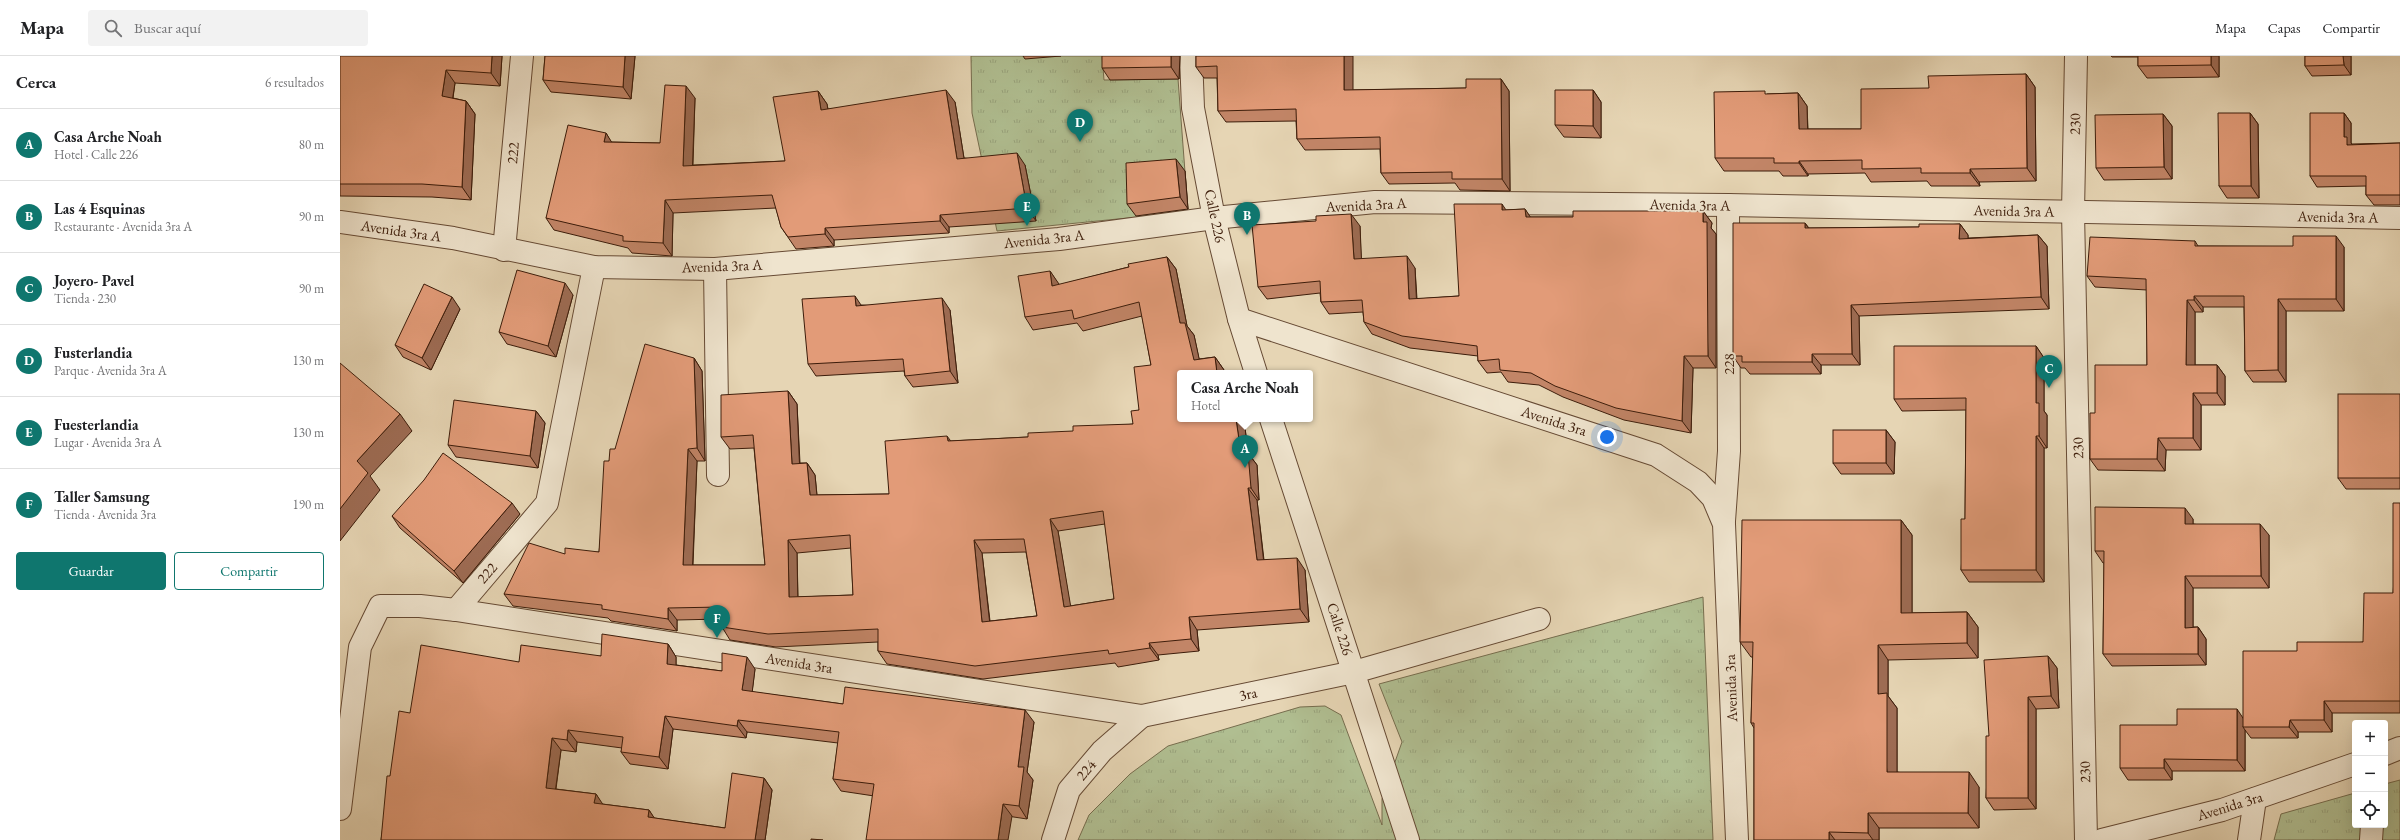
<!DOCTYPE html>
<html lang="es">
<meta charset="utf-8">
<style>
:root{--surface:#fff;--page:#f2f2f2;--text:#202124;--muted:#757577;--line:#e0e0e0;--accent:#0f766e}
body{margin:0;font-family:"EB Garamond",serif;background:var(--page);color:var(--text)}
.controls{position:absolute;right:12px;bottom:12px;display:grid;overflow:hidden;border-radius:4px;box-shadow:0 4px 16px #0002}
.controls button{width:36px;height:36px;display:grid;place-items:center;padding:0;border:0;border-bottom:1px solid var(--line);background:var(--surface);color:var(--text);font:20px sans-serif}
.you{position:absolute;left:1267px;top:381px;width:14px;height:14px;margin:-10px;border:3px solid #fff;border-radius:50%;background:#1a73e8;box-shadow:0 0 0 6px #1a73e833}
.badge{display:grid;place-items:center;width:26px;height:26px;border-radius:50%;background:var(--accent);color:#fff;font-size:13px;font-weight:700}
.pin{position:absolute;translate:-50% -33px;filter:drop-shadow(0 1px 2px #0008)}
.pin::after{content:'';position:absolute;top:21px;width:14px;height:12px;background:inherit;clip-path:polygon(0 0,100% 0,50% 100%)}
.popup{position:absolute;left:837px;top:314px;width:136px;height:52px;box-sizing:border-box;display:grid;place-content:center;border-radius:4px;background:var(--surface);filter:drop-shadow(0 1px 3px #0005);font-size:13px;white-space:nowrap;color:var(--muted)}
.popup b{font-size:15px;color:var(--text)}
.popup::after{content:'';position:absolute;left:50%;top:100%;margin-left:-8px;border:8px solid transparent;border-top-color:var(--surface)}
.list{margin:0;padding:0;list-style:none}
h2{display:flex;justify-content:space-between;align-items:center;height:52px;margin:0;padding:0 16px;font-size:17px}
h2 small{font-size:13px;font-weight:400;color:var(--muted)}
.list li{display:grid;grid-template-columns:26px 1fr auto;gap:12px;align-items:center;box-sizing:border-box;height:72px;padding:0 16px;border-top:1px solid var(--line)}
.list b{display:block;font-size:15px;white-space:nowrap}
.list p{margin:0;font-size:13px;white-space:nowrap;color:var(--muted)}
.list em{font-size:13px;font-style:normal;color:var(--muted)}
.actions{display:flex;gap:8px;padding:12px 16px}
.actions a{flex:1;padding:9px 0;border:1px solid var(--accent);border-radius:4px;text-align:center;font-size:14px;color:var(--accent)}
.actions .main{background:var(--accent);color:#fff}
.icon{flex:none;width:22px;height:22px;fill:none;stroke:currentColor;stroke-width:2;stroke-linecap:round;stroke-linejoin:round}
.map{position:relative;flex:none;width:2060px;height:784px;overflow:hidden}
header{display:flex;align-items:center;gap:24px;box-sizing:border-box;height:56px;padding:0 20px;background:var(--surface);border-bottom:1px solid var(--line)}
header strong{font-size:19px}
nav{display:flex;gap:22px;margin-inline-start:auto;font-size:14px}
.search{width:280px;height:36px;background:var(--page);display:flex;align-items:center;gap:10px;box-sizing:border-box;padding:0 14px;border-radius:4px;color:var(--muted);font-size:15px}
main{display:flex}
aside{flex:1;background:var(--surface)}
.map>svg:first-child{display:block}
</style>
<header>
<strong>Mapa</strong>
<div class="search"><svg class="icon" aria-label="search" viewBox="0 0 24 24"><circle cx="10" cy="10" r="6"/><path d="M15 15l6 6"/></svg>Buscar aquí</div>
<nav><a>Mapa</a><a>Capas</a><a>Compartir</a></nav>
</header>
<main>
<aside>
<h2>Cerca<small>6 resultados</small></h2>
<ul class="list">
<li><span class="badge">A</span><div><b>Casa Arche Noah</b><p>Hotel · Calle 226</p></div><em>80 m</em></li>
<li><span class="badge">B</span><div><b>Las 4 Esquinas</b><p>Restaurante · Avenida 3ra A</p></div><em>90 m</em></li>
<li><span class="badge">C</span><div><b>Joyero- Pavel</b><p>Tienda · 230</p></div><em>90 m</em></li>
<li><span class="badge">D</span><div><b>Fusterlandia</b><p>Parque · Avenida 3ra A</p></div><em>130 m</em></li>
<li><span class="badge">E</span><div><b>Fuesterlandia</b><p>Lugar · Avenida 3ra A</p></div><em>130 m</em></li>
<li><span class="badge">F</span><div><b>Taller Samsung</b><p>Tienda · Avenida 3ra</p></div><em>190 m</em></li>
</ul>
<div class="actions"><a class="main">Guardar</a><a>Compartir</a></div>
</aside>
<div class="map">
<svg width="2060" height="784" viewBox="0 0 2060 784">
<defs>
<pattern id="grass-tufts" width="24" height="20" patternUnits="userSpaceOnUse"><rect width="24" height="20" fill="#b0be91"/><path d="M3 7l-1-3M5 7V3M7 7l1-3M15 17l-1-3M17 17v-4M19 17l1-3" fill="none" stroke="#98a37c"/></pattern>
</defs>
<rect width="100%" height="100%" fill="#e6d5b4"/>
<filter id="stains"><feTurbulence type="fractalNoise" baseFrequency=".005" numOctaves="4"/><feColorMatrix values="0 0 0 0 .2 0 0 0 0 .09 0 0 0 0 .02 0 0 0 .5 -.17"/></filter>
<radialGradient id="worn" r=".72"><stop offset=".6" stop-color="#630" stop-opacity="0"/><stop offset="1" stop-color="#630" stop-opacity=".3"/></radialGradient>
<g fill="url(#grass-tufts)" stroke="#766d4e">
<path d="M631,0H762L764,24L838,23L848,156L657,175L632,57Z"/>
<path d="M1363,541L1373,784H738L749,759L790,718L828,690L960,651L985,650L1001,659L1042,769V743L1062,686L1039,628Z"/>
<path d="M2060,724V784H1934L1941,758L2015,737V769H2045V728Z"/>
</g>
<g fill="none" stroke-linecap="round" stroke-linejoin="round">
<g stroke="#664a34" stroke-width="24">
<g id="minor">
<path d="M851,0L853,52L874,162L899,263L916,317"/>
<path d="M1736,0L1733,156L1746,784"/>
<path d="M0,166L113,182L254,211L375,213L719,183L874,162L1035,146L1388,149L2060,162"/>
<path d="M164,194L182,0"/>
<path d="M375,213L378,419"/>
<path d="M899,263L1316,399L1358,426L1373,442L1384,468L1397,784"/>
<path d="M931,363L1068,784"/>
<path d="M1384,465L1389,395L1388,149"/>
<path d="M116,554L207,447L254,211"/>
<path d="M2045,698L2060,692"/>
<path d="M0,753L20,591L40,550H80L116,554L802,660L1014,616L1199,563"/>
<path d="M713,784L729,734L762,695L802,660"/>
<path d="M1762,784L1882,754L2015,708"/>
<path d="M1909,784L1915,743"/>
<path d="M2031,784L2032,769"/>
</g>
</g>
<use href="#minor" stroke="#efe4ce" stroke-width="22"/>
</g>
<g fill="#c28567" stroke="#3c1c0a" fill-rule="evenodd">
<path d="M0,0H162L160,30L115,27L113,42L126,45L135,58L131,144L92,141L0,140Z"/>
<path d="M205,0H295L291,43L211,36L203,24Z"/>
<path d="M683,0H721L685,3Z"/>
<path d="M840,0L839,23L770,24L762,12Z"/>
<path d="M856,0L1013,34L1126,32L1161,23L1169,35L1170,135L1120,134L1115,127L1049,128L1041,117L1040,93L965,94L957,83L956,65L886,66L878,55L877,22H864L856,11Z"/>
<path d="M1771,0H1879V21L1807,22L1798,10V1H1772Z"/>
<path d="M1965,0H2011V19L1972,20L1965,10Z"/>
<path d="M1686,18L1695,31L1696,125L1639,126L1640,130H1591L1587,125L1531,126L1525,117L1468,118V120H1443L1439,115H1384L1375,102L1427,38L1458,37L1467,50L1468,73H1521L1589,32Z"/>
<path d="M1253,34L1261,46V82L1224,81L1215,69Z"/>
<path d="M478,35L487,48L488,53L615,46L624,102L685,109L696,165L609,171V177L494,184V190L456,193L441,171L436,152L333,157L332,200L292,197L288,192L214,174L206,162L266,77L271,86L320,87L355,42L353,109L445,105Z"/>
<path d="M1910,57L1918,68L1919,142H1887L1879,130Z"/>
<path d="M2004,57L2011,67V87L2012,88L2060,87V149H2034L2026,139V130L1977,131L1970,120Z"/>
<path d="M1823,58L1832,70V123L1764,124L1756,112Z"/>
<path d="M845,115L848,153L796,160L787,148Z"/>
<path d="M1185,153L1190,161H1233L1363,155L1372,167L1371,172L1376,178V312H1353L1351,377L1284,364L1223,341L1199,329L1168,326L1161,316L1147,317L1138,305V300L1070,292L1032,278L1024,266L1023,256L989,258L981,246L980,237L927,243L918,231L1020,170L1021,203L1075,212L1077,243L1119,240L1166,154Z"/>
<path d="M1465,167L1469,172L1579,171L1620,168L1628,179V182L1698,179L1707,190L1709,253L1519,260L1520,309H1481V318H1410L1405,312H1401L1393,300Z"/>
<path d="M1855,185L1858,190L2004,191V255H1946V326H1913L1905,315L1904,251H1863V256H1855V309H1877L1885,320V349H1861V394H1826L1825,415L1758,414L1750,403L1755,357L1807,309V234L1755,231L1747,220Z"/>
<path d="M827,201L836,213L847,270L854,279L859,303L875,301L884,314V317H840V363H904L908,397L917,409L919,444H917L924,504L965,514L969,566L857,574L859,595L818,599L819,604L778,611L775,607L643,623L547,608L538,595V586L436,591L390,584L382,571L381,563L337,564V575L271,565L268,562L173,550L164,538L225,498L259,496L269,405L275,393L354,302L362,315L365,405H357L353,509H425L414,392L390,393L381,381L448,335L457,348L460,407H467L475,419L477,439L549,438L611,385L688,381L793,368L799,354L811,309L802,260L743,275L737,267L693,274L685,261L710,215L719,229ZM765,468L774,543L730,550L718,475ZM511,492L513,539L458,541L457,497ZM686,496L697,560L650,565L642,497Z"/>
<path d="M233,239L216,301L167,288L159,276Z"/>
<path d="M521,249L610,254L618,327L573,331L565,320L564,315L476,320L468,308Z"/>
<path d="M120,253L91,314L63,301L55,289Z"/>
<path d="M1696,290L1704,302V355L1707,359V392H1704V526H1629L1621,514L1625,463L1626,354L1562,355L1554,343Z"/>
<path d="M2060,338V433H2006L1998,422Z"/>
<path d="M196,355L205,367L198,412L116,401L108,389Z"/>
<path d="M1546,374L1555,386L1554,418H1501L1493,407Z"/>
<path d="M2060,447V657H1992V676H1958V682H1911L1905,674V715H1832V724H1788L1780,712L1837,669L1903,662L1957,595L2023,586L2053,537Z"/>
<path d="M180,458L123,527L60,472L52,460Z"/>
<path d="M1853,463V468L1929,479V532H1853V571H1858L1866,583V609L1772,610L1763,598L1764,507H1763L1755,495Z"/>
<path d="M1561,464L1572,479V557L1627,556L1638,571V602L1548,604V640L1557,652V716L1639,731V772H1539V784H1414V672L1411,667L1413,601H1411L1400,586Z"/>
<path d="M328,588L336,601V609L382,615L415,613L412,636L503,648L694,666L687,716L693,724L687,763L501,735L493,723L498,687L407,676L406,682L333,673L328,713L290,708L281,696L282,692L237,686L236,696L221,694L216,733L256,738L262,748L309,754L314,762L385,772L424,722L432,734L425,784H41L50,720L70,657L179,606L261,600Z"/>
<path d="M1708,600L1717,612L1719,652L1696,653V753L1654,754L1646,742L1649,680Z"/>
</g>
<g fill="#9e6c54" stroke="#3c1c0a">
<path d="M152,0H162L160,30L151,17Z"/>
<path d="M285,0H295L291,43L283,31Z"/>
<path d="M831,0H840L839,23L831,11Z"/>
<path d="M1004,0H1013V46L1004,34Z"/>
<path d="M1871,0H1879V21L1871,9Z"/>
<path d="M2003,0H2011V19L2004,9Z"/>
<path d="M106,14L115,27L111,53L102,40Z"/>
<path d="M1686,18L1695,31L1696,125L1687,112Z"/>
<path d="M1161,23L1169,35L1170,135L1162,123Z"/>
<path d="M346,30L355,42L352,122L343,110Z"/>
<path d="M606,34L615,46L626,115L617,103Z"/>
<path d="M1253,34L1261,46V82L1253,70Z"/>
<path d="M478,35L487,48L490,67L481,54Z"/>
<path d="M1458,37L1467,50L1468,87L1459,73Z"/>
<path d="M126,45L135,58L131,144L122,131Z"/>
<path d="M1910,57L1918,68L1919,142L1911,130Z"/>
<path d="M2004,57L2011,67V87L2014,91L2007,89L2004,81Z"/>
<path d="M1823,58L1832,70V123L1824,111Z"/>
<path d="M266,77L274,90L264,86Z"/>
<path d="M677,97L685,109L696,165L687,152Z"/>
<path d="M836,103L845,115L848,153L840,141Z"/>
<path d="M1459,105L1468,118V120L1459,107Z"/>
<path d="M1630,113L1639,126L1640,130L1630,117Z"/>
<path d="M325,144L333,157L332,200L323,187Z"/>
<path d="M1162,148L1170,160L1162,154Z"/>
<path d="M1185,153L1193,165L1186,161Z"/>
<path d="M1363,155L1372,167L1371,172L1376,178V312L1368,300Z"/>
<path d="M1011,158L1020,170L1022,215L1014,203Z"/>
<path d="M600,159L609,171V177L600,165Z"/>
<path d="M1465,167L1473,179L1465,172Z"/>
<path d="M1620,168L1628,179V194L1619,183Z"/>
<path d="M485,172L494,184V190L485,178Z"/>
<path d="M1698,179L1707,190L1709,253L1701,241Z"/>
<path d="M1996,180L2004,191V255L1996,243Z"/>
<path d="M1067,200L1075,212L1077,255L1069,243Z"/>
<path d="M827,201L836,213L847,270L854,279L862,316L854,304L840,267Z"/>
<path d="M710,215L719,228L721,243L712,230Z"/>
<path d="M225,227L233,239L216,301L208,290Z"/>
<path d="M515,240L523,252L516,250Z"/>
<path d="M1854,240L1863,251V256L1854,244Z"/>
<path d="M112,241L120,253L91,314L82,302Z"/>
<path d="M602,242L610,254L618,327L610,315Z"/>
<path d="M1938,243L1946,255V326L1938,314Z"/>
<path d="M1847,244L1855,256V320L1846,309Z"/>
<path d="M1511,249L1519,260L1520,309L1512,298Z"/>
<path d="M1696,290L1704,302V355L1707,359V392L1699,380L1696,347Z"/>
<path d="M1472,298L1481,309V318L1472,306Z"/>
<path d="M1344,300L1353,312L1351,377L1342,365Z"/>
<path d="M875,301L884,314V317H877Z"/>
<path d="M354,302L362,315L365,405L357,392Z"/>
<path d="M1877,309L1885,320V349L1877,337Z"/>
<path d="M448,335L457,348L460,420L452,408Z"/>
<path d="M1853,337L1861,349V394L1853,382Z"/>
<path d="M196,355L205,367L198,412L190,400Z"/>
<path d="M60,358L72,375L30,420L40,434L0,485V453L17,405Z"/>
<path d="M896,363H904L908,397L917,409L919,444L911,432L901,397Z"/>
<path d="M1546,374L1555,386L1554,418L1546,407Z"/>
<path d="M607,380L616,392L608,385Z"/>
<path d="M1696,380L1704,392V526L1696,514Z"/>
<path d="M1818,382L1826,394L1825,415L1817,403Z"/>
<path d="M348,393L357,405L352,522L343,509Z"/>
<path d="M467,407L475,419L478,451L470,439Z"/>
<path d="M908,432L917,444L925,517L917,504Z"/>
<path d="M172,447L180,458L123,527L114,515Z"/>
<path d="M1845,452L1853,463V480L1845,468Z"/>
<path d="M710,463L718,475L733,564L724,551Z"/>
<path d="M1561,464L1572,479V572L1561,557Z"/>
<path d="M1920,468L1929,479V532L1921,520Z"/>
<path d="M448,484L457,497L458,554L449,541Z"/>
<path d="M634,484L642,497L651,578L642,566Z"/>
<path d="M957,502L965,514L969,566L960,553Z"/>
<path d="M1845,520L1853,532V583L1845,572Z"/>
<path d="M328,552L337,564V575L328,563Z"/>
<path d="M1627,556L1638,571V602L1627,587Z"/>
<path d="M849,561L857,574L859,595L851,583Z"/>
<path d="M1858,571L1866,583V609L1858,598Z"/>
<path d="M809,587L818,599L819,604L810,592Z"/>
<path d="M328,588L336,601V620L327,608Z"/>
<path d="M1538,589L1548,604V640L1557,652V731L1547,716L1538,638Z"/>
<path d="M1708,600L1717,612L1719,652L1711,640Z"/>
<path d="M407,601L415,613L411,646L402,634Z"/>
<path d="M1688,641L1696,653V753L1688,742Z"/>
<path d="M1984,645L1992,657V676L1984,664Z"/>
<path d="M1897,653L1905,665L1903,671L1905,674V715L1897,704Z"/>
<path d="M685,654L694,666L687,716L693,724L687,763L679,750L678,711Z"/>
<path d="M325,660L333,673L328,713L319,701Z"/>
<path d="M398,664L407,676L406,682L397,670Z"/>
<path d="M1950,664L1958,676V682L1949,671Z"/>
<path d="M228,674L237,686L236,696L227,684Z"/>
<path d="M212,682L221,694L214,744L206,732Z"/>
<path d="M1824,703L1832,715V724L1824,712Z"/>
<path d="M1629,716L1639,731V772L1628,757Z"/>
<path d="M424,722L432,734L425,784H415Z"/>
<path d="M256,738L264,750L254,747Z"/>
<path d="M663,748L672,760L668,784H658Z"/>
<path d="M309,754L317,766L308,761Z"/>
<path d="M1528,757L1539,772V784H1533L1528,777Z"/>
<path d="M1489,776L1495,784H1489Z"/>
</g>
<g fill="#e29b78" stroke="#3c1c0a" fill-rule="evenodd">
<path d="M0,0H152L151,17L106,14L102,40L126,45L122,131L82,128H0Z"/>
<path d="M205,0H285L283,31L203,24Z"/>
<path d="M762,0H831V11L762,12Z"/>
<path d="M856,0H1004V34L1126,32V23H1161L1162,123H1112V116L1041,117L1040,81L957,83L956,53L878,55L877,10L856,11Z"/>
<path d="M1798,0H1871V9L1798,10Z"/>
<path d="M1965,0H2003L2004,9L1965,10Z"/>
<path d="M1686,18L1687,112L1630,113V117H1581V112L1522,113V104L1459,105V107H1434V102H1375L1374,36L1425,35V38L1458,37L1459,73H1521V33L1589,32L1588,20Z"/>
<path d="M325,29L346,30L343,110L445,105L433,41L478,35L481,54L606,34L617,103L677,97L687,152L600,159V165L485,172V178L448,181L441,171L432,139L325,144L323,187L283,185V180L206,162L228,69L266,77L264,86L320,87Z"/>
<path d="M1215,34H1253V70L1215,69Z"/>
<path d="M1878,57H1910L1911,130H1879Z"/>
<path d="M1970,57H2004V81H2007V89L2060,87V139H2026V120H1970Z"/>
<path d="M1823,58L1824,111L1756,112L1755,59Z"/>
<path d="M836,103L840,141L787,148L786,107Z"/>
<path d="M1114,148H1162V154L1185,153L1186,161H1233V155H1363V166H1367L1368,300H1344L1342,365L1276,352L1215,330L1191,317L1160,314L1159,303L1138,305L1137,290L1062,280L1024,266L1022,244L981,246L980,225L918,231L912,169L976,165V160L1011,158L1014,203L1067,200L1069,243L1119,240Z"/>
<path d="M1393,167H1465V172L1579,171V168H1620L1619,183L1698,179L1701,241L1511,249L1512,298H1472V306H1402V300H1393Z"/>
<path d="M1953,180H1996V243H1938V314L1905,315L1904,240H1854V244H1847L1846,309H1877V337H1853V382H1818L1817,403H1750V357H1755V309H1807L1806,223L1747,220L1750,181L1855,185V190H1953Z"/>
<path d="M827,201L840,267H845L854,304L875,301L877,317H840V363H896L901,397H908L911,432H908L917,504L957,502L960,553L849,561L851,583L809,587L810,592L769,598L768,594L635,610L538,595V573L428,578L382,571L381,551L328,552V563L262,553V549L164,538L189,487L225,498V492L259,496L264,405H269L270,393H275L305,288L354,302L357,392L348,393L343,509H425L413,379L381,381V339L448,335L452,408L467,407L470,439L549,438L545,385L607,380L608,385L688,381V377L733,375V370L793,368L791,355L799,354L794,311L811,309L799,246L734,263L732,254L685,261L678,220L710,215L712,230L789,211L788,208ZM763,455L774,543L724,551L710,463ZM510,479L513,539L449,541L448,484ZM684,483L697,560L642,566L634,484Z"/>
<path d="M177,214L225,227L208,290L159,276Z"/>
<path d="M84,228L112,241L82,302L55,289Z"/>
<path d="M515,240L516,250L602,242L610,315L565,320L563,303L468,308L462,243Z"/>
<path d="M1554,290H1696V347H1699V380H1696V514H1621V463H1625L1626,342L1554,343Z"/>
<path d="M0,307L60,358L17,405L28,417L0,453Z"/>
<rect x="1998" y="338" width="62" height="84"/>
<path d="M114,344L196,355L190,400L108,389Z"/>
<rect x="1493" y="374" width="53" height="33"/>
<path d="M103,397L172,447L114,515L52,460L84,424Z"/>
<path d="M2053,447H2060V645H1984V664H1950L1949,671H1903V595H1957V586H2023L2024,537H2053Z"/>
<path d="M1755,451L1845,452V468H1920L1921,520H1845V572L1858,571V598H1763L1764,495H1755Z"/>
<path d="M1402,464H1561V557L1627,556V587L1538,589V638L1547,637V716H1629L1628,757H1528V777L1489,776V784H1414V667H1411L1413,586H1400Z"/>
<path d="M262,578L328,588L327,608L382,615V597L407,601L402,634L503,648L505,631L685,654L678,711H684L679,750L663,748L658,784H526L534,728L493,723L499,676L398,664L397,670L325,660L319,701L281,696L283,681L228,674L227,684L212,682L206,732L256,738L254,747L309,754L308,761L385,772L392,717L424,722L415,784H41L47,720H50L59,655L70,657L81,589L179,606L181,589L261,600Z"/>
<path d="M1708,600L1711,640L1688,641V742H1646V680H1649L1644,604Z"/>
<path d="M1837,653H1897V704L1824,703V712H1780V669H1837Z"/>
<path d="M471,783L483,784H471Z"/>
</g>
<g text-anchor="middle" stroke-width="4" stroke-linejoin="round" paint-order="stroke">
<g font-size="15" fill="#3c1c0a" stroke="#efe4ce">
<text transform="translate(1735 68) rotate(-89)" y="5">230</text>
<text transform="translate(173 97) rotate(-85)" y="5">222</text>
<text transform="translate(1026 149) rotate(-3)" y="5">Avenida 3ra A</text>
<text transform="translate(1350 149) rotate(1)" y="5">Avenida 3ra A</text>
<text transform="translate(1674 155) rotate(1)" y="5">Avenida 3ra A</text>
<text transform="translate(875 160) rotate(78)" y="5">Calle 226</text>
<text transform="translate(1998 161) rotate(1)" y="5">Avenida 3ra A</text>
<text transform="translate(61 175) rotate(8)" y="5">Avenida 3ra A</text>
<text transform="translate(704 183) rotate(-6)" y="5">Avenida 3ra A</text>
<text transform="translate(382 210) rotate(-2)" y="5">Avenida 3ra A</text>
<text transform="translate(1389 308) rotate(-90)" y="5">228</text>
<text transform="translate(1214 365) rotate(18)" y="5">Avenida 3ra</text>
<text transform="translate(1738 392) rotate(-91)" y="5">230</text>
<text transform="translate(147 517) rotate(-49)" y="5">222</text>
<text transform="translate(1000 573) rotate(72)" y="5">Calle 226</text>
<text transform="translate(459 607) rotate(9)" y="5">Avenida 3ra</text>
<text transform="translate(1391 632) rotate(-92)" y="5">Avenida 3ra</text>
<text transform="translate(908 638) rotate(-12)" y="5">3ra</text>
<text transform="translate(746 714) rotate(-50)" y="5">224</text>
<text transform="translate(1745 716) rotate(-91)" y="5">230</text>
<text transform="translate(1890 750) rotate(-17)" y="5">Avenida 3ra</text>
</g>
</g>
<rect width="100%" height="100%" filter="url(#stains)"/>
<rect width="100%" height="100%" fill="url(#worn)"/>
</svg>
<div class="controls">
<button>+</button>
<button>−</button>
<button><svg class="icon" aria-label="locate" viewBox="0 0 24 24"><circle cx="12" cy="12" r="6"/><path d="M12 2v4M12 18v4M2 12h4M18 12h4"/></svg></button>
</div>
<div class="you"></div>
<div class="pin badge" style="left:905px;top:412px">A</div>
<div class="popup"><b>Casa Arche Noah</b>Hotel</div>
<div class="pin badge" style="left:907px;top:179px">B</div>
<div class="pin badge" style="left:1709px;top:332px">C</div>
<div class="pin badge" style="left:740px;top:86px">D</div>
<div class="pin badge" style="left:687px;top:170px">E</div>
<div class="pin badge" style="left:377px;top:582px">F</div>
</div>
</main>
